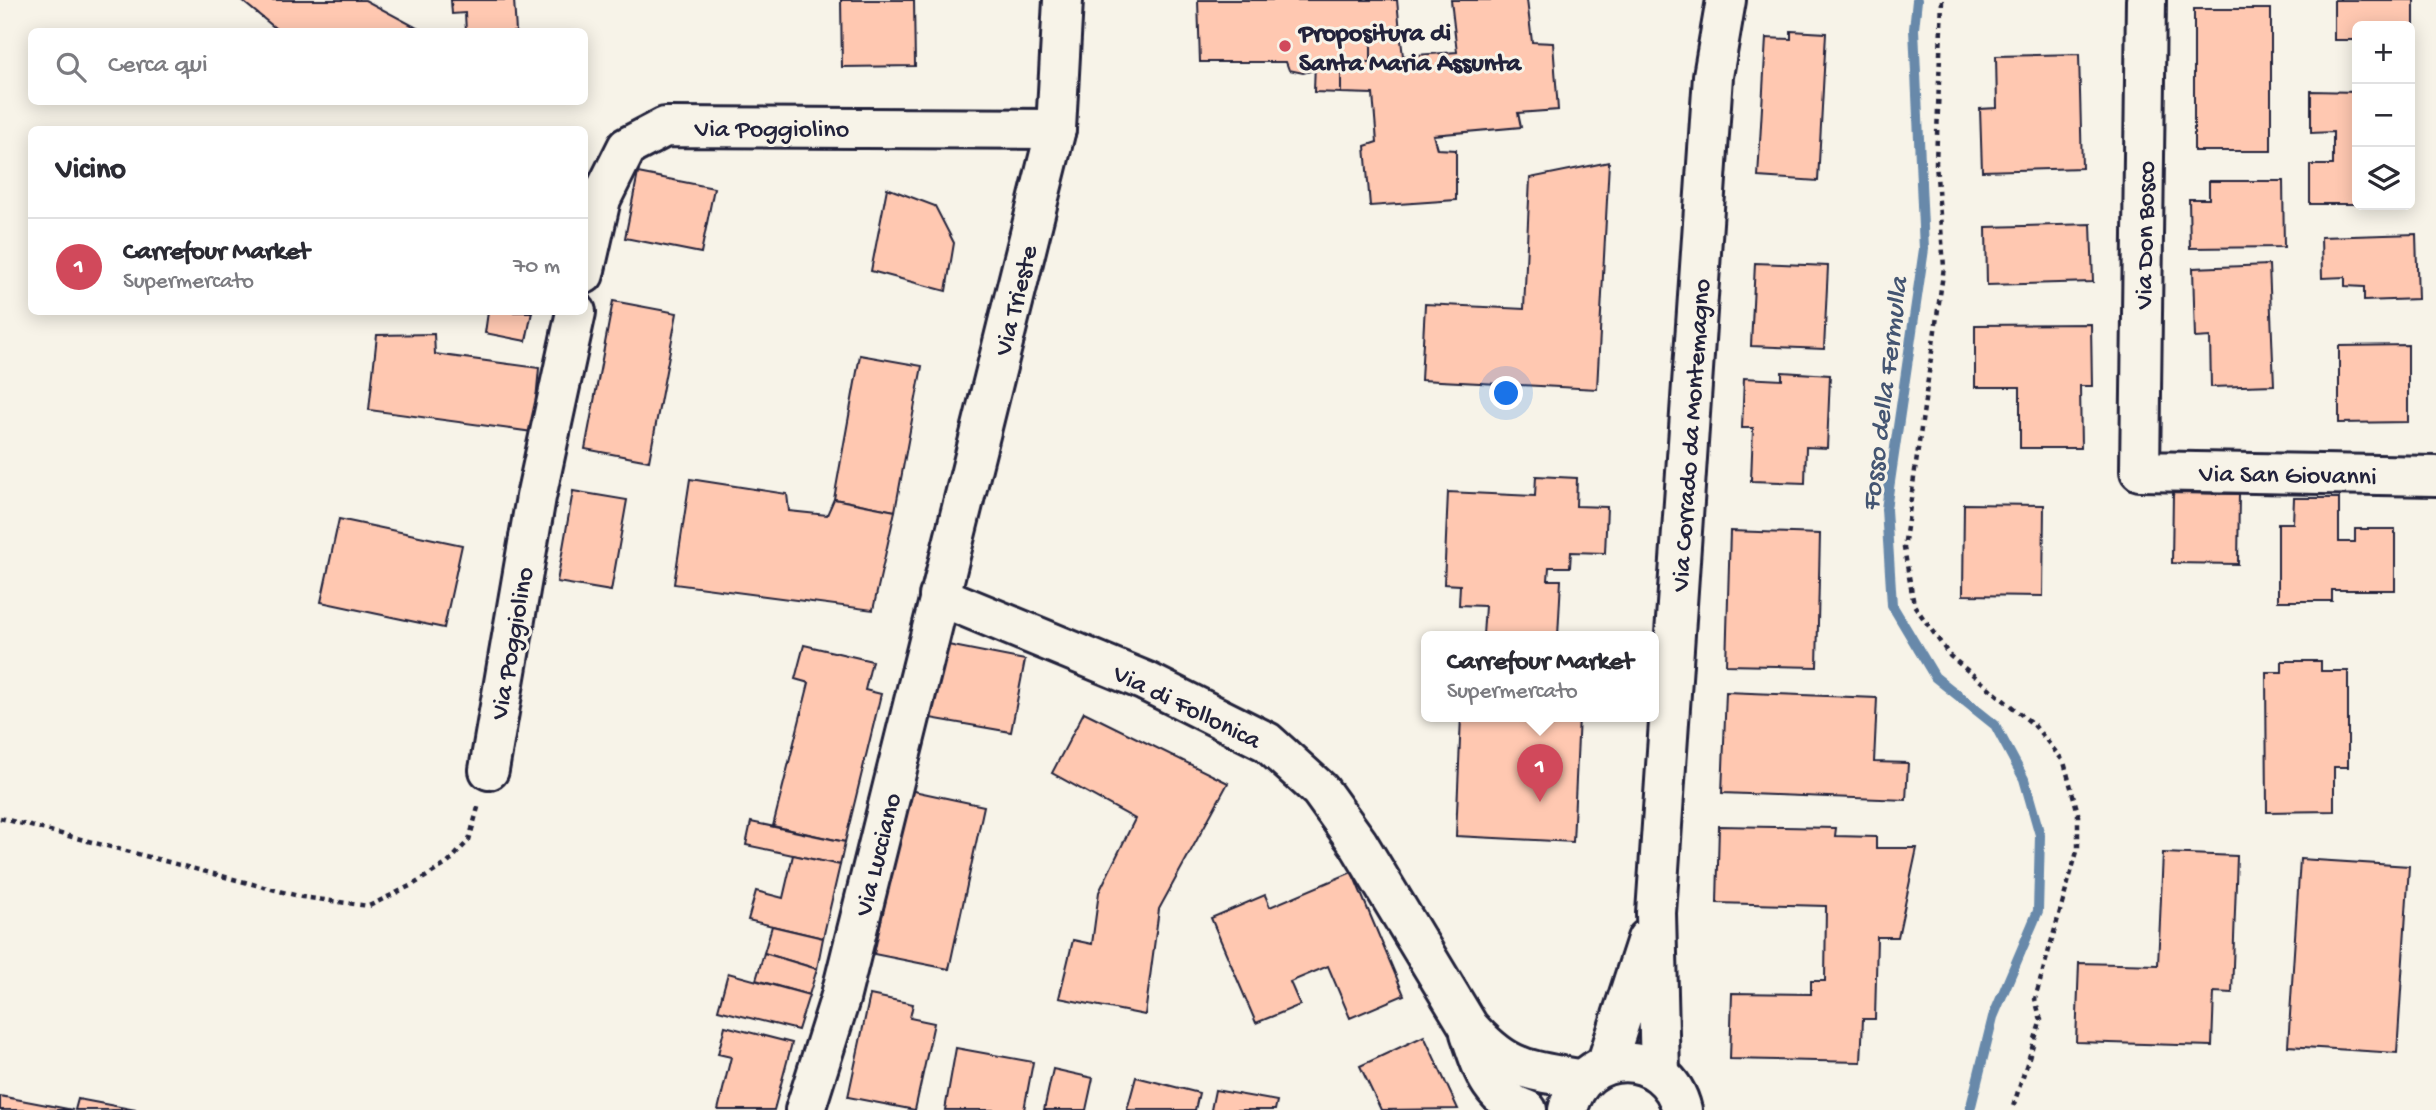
<!DOCTYPE html>
<html lang="it">
<meta charset="utf-8">
<style>
:root{--surface:#fff;--page:#f7f7f7;--text:#2b2b33;--muted:#7c7c81;--line:#e1e1e2;--accent:#d1495b}
body{margin:0;font-family:"Gochi Hand",sans-serif;background:var(--page);color:var(--text)}
.controls{position:absolute;right:21px;top:21px;display:grid;overflow:hidden;border-radius:10px;box-shadow:0 4px 18px #0003}
.controls button{width:63px;height:63px;display:grid;place-items:center;padding:0;border:0;border-bottom:2px solid var(--line);background:var(--surface);color:var(--text);font:35px sans-serif}
.you{position:absolute;left:1507px;top:394px;width:24px;height:24px;margin:-18px;border:5px solid #fff;border-radius:50%;background:#1a73e8;box-shadow:0 0 0 10px #1a73e833}
.badge{display:grid;place-items:center;width:46px;height:46px;border-radius:50%;background:var(--accent);color:#fff;font-size:23px;font-weight:700}
.pin{position:absolute;translate:-50% -58px;filter:drop-shadow(0 2px 4px #0008)}
.pin::after{content:'';position:absolute;top:37px;width:24px;height:21px;background:inherit;clip-path:polygon(0 0,100% 0,50% 100%)}
.popup{position:absolute;left:1421px;top:631px;width:238px;height:91px;box-sizing:border-box;display:grid;place-content:center;border-radius:10px;background:var(--surface);filter:drop-shadow(0 2px 5px #0005);font-size:23px;white-space:nowrap;color:var(--muted)}
.popup b{font-size:26px;color:var(--text)}
.popup::after{content:'';position:absolute;left:50%;top:100%;margin-left:-14px;border:14px solid transparent;border-top-color:var(--surface)}
.list{margin:0;padding:0;list-style:none}
h2{display:flex;justify-content:space-between;align-items:center;height:91px;margin:0;padding:0 28px;font-size:30px}
h2 small{font-size:23px;font-weight:400;color:var(--muted)}
.list li{display:grid;grid-template-columns:46px 1fr auto;gap:21px;align-items:center;box-sizing:border-box;height:98px;padding:0 28px;border-top:2px solid var(--line)}
.list b{display:block;font-size:26px;white-space:nowrap}
.list p{margin:0;font-size:23px;white-space:nowrap;color:var(--muted)}
.list em{font-size:23px;font-style:normal;color:var(--muted)}
.icon{flex:none;width:38px;height:38px;fill:none;stroke:currentColor;stroke-width:2;stroke-linecap:round;stroke-linejoin:round}
.map{position:relative;flex:none;width:2436px;height:1110px;overflow:hidden}
.search{position:absolute;background:var(--surface);box-shadow:0 4px 18px #0003;left:28px;top:28px;width:560px;height:77px;display:flex;align-items:center;gap:18px;box-sizing:border-box;padding:0 24px;border-radius:10px;color:var(--muted);font-size:26px}
.panel{position:absolute;background:var(--surface);box-shadow:0 4px 18px #0003;left:28px;top:126px;width:560px;height:189px;border-radius:10px}
.map>svg:first-child{display:block}
</style>
<div class="map">
<svg width="2436" height="1110" viewBox="0 0 2436 1110">
<rect width="100%" height="100%" fill="#f7f3e8"/>
<filter id="ink" filterUnits="userSpaceOnUse"><feTurbulence type="fractalNoise" baseFrequency=".0143" numOctaves="2"/><feDisplacementMap in="SourceGraphic" scale="14" xChannelSelector="R" yChannelSelector="G"/><feConvolveMatrix kernelMatrix="1 2 1 2 8 2 1 2 1" color-interpolation-filters="sRGB"/></filter>
<g filter="url(#ink)">
<g fill="none" stroke-linecap="round" stroke-linejoin="round">
<path stroke="#6789aa" stroke-width="10" d="M1917,0L1914,29L1924,249L1886,509L1892,605L1935,677L1995,725L2024,779L2040,835L2038,911L1993,1017L1970,1110"/>
</g>
<g fill="#ffc8b1" stroke="#22223b" stroke-width="2">
<path d="M241,0H365L421,30L280,32Z"/>
<path d="M451,0H514L516,32H466L465,13L452,14Z"/>
<path d="M841,0H914L915,66L842,67Z"/>
<path d="M1198,0H1397L1400,32L1371,31V62L1315,61L1314,70L1303,73L1289,70L1286,62H1200Z"/>
<path d="M1451,0H1527L1532,42L1553,43L1558,110L1518,113L1521,127L1433,135L1437,149L1456,150V200L1370,206L1365,146L1377,142L1373,94L1341,93V62H1371V31L1400,32L1403,56L1457,52Z"/>
<path d="M2334,0H2414V40H2410V26H2357V40H2334Z"/>
<rect x="2194" y="9" width="77" height="142"/>
<path d="M1791,31L1826,33L1818,181L1758,177L1766,38L1791,39Z"/>
<path d="M2079,54L2082,168L1982,171L1980,109L1997,108L1996,56Z"/>
<path d="M1315,61L1341,62V93L1314,92Z"/>
<path d="M2311,91L2357,92V204H2310V165H2333V132L2311,133Z"/>
<path d="M1609,162L1597,389L1421,380L1425,304L1524,309L1530,178Z"/>
<path d="M638,173L714,188L701,253L625,238Z"/>
<path d="M2209,181H2283L2284,247L2190,248L2189,199H2209Z"/>
<path d="M887,188L935,206L954,243L946,291L871,271Z"/>
<path d="M2091,224L2093,282L1987,285L1986,227Z"/>
<path d="M2416,234L2418,299L2364,301V287L2345,286V277L2322,278L2321,237Z"/>
<path d="M1755,263L1828,266L1824,349L1751,346Z"/>
<path d="M2269,265L2274,385L2211,387L2210,337L2195,338L2193,268Z"/>
<path d="M613,301L677,313L649,461L585,449Z"/>
<path d="M488,312H532L526,341L485,333Z"/>
<path d="M2091,324L2092,386H2080L2081,448H2020V387H1975V325Z"/>
<path d="M434,334L435,354L539,368L533,432L369,410L377,335Z"/>
<path d="M2408,345V422L2339,423V346Z"/>
<path d="M860,355L922,366L895,511L834,499Z"/>
<path d="M1782,372L1830,375L1827,448L1806,447L1805,483L1751,481L1753,428H1742L1744,378L1782,380Z"/>
<path d="M1536,476L1577,478L1576,506L1607,507L1605,553L1571,552L1570,567H1549L1548,580H1561L1558,636H1465L1483,635L1485,606L1459,605L1460,585L1444,584L1448,492L1535,496Z"/>
<path d="M690,479L787,494L789,511L827,515L834,499L895,511L873,610L674,584Z"/>
<path d="M573,491L627,500L611,591L557,582Z"/>
<path d="M2173,493L2239,494L2238,564L2172,563Z"/>
<path d="M2294,498H2339V542H2355V529H2395V590H2332V601H2278V523H2293Z"/>
<path d="M1964,504L2044,505L2043,596L1963,595Z"/>
<path d="M339,519L462,545L444,628L321,602Z"/>
<path d="M1730,531L1820,534L1817,667L1726,665Z"/>
<path d="M943,644L1025,660L1011,732L930,718Z"/>
<path d="M804,645L872,661L865,690L881,694L845,842L773,826L809,683L795,679Z"/>
<path d="M2282,661H2321V671H2348V767H2334V811L2267,812L2266,672H2282Z"/>
<path d="M1726,692L1877,698L1874,762L1908,763L1906,800L1722,793Z"/>
<path d="M1084,712L1228,783L1159,909L1145,1015L1059,998L1073,940L1092,944L1099,892L1135,819L1052,773Z"/>
<path d="M1461,716H1579L1573,842L1456,836Z"/>
<path d="M909,790L984,806L949,969L874,954Z"/>
<path d="M751,822L845,842L840,865L746,845Z"/>
<path d="M1719,826L1836,828L1835,836L1876,837V848H1917L1898,937H1877L1875,1019H1863L1861,1062L1730,1059L1732,993L1811,994V981H1825L1826,906L1717,903Z"/>
<path d="M2163,853L2237,856L2232,993L2214,992L2212,1046L2076,1042L2079,963L2158,965Z"/>
<path d="M793,855L840,865L823,938L748,920L756,891L783,898Z"/>
<path d="M2300,859L2409,866L2397,1053L2288,1046Z"/>
<path d="M1352,872L1404,995L1350,1018L1328,966L1290,982L1300,1005L1256,1023L1211,918L1265,895L1270,907Z"/>
<path d="M772,926L823,938L817,969L764,953Z"/>
<path d="M764,953L817,969L809,995L756,980Z"/>
<path d="M728,973L809,995L798,1030L718,1010Z"/>
<path d="M870,995L913,1004L910,1018L934,1023L915,1110L848,1097Z"/>
<path d="M725,1026L792,1043L774,1110H718L731,1057L718,1054Z"/>
<path d="M1424,1036L1458,1109L1381,1110L1360,1066Z"/>
<path d="M956,1048L1033,1062L1024,1110H945Z"/>
<path d="M1053,1069L1093,1078L1086,1110H1044Z"/>
<path d="M1136,1077L1199,1093L1195,1110H1127Z"/>
<path d="M1215,1090L1277,1101L1275,1110H1211Z"/>
<path d="M0,1096L73,1110H0Z"/>
<path d="M78,1099L136,1110H75Z"/>
</g>
<g fill="none" stroke-linecap="round" stroke-linejoin="round">
<g stroke="#22223b" stroke-width="44">
<g id="minor">
<path d="M2146,0L2140,471L2436,476"/>
<path d="M584,274L601,199L627,147L665,127L1056,129"/>
<path d="M939,596L1145,681L1267,742L1320,790L1358,843L1469,1027C1509,1072 1527,1069 1583,1080"/>
<path d="M489,770L536,497L576,312"/>
<path d="M1470,1033C1482,1067 1489,1098 1527,1110"/>
<path d="M1606,1065L1647,939"/>
<path d="M1660,1073L1656,913L1713,76L1726,0"/>
<path d="M805,1110L840,999L1056,129L1063,0"/>
<path d="M1568,1110C1583,1046 1667,1047 1682,1110"/>
</g>
</g>
<g stroke="#22223b" stroke-width="4.5" stroke-dasharray="5 5" stroke-linecap="butt">
<path d="M1942,0L1936,163L1944,267L1904,548L1914,605L1950,656L2034,725L2064,762L2078,813V848L2035,999L2041,1020L2012,1110"/>
<path d="M0,818L302,897L369,906L414,884L448,863L469,840L479,804"/>
</g>
<use href="#minor" stroke="#f7f3e8" stroke-width="38"/>
</g>
</g>
<circle fill="#d1495b" stroke="#f7f3e8" stroke-width="2.5" cx="1285" cy="46" r="7"/>
<g text-anchor="middle" stroke-width="6" stroke-linejoin="round" paint-order="stroke">
<g font-size="26" font-weight="bold" fill="#22223b" stroke="#f7f3e8" text-anchor="start">
<text x="1299" y="40">Propositura di<tspan x="1299" dy="30">Santa Maria Assunta</tspan></text>
</g>
<g font-size="26" fill="#22223b" stroke="#f7f3e8">
<text x="772" y="136">Via Poggiolino</text>
<text transform="translate(2143 235) rotate(-89)" y="9">Via Don Bosco</text>
<text transform="translate(1014 300) rotate(-76)" y="9">Via Trieste</text>
<text transform="translate(1689 435) rotate(-86)" y="9">Via Corrado da Montemagno</text>
<text transform="translate(2288 473) rotate(1)" y="9">Via San Giovanni</text>
<text transform="translate(510 643) rotate(-80)" y="9">Via Poggiolino</text>
<text transform="translate(1188 705) rotate(26)" y="9">Via di Follonica</text>
<text transform="translate(876 854) rotate(-76)" y="9">Via Lucciano</text>
</g>
<g font-size="28" font-style="italic" fill="#445572" stroke="#f7f3e8">
<text transform="translate(1882 394) rotate(-83)" y="10">Fosso della Fermulla</text>
</g>
</g>
</svg>
<div class="controls">
<button>+</button>
<button>−</button>
<button><svg class="icon" aria-label="layers" viewBox="0 0 24 24"><path d="M12 4l9 5-9 5-9-5zM3 14l9 5 9-5"/></svg></button>
</div>
<div class="you"></div>
<div class="pin badge" style="left:1540px;top:802px">1</div>
<div class="popup"><b>Carrefour Market</b>Supermercato</div>
<div class="search"><svg class="icon" aria-label="search" viewBox="0 0 24 24"><circle cx="10" cy="10" r="6"/><path d="M15 15l6 6"/></svg>Cerca qui</div>
<section class="panel">
<h2>Vicino<small></small></h2>
<ul class="list">
<li><span class="badge">1</span><div><b>Carrefour Market</b><p>Supermercato</p></div><em>70 m</em></li>
</ul>
</section>
</div>
